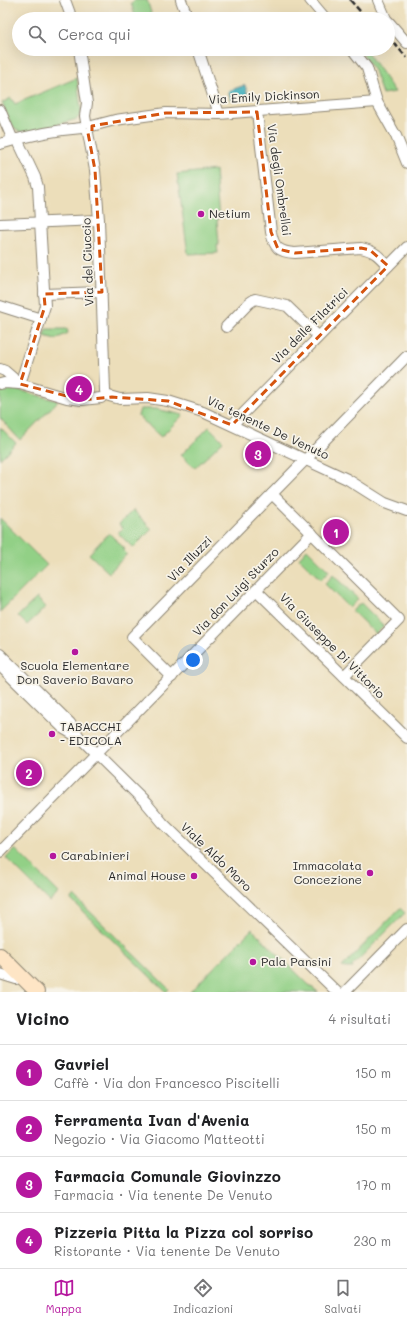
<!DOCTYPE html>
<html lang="it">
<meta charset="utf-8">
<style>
:root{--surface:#fff;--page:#f6f6f6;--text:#202124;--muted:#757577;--line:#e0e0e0;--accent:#b5179e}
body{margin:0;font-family:Mali,sans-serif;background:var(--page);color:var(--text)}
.you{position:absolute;left:193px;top:660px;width:14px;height:14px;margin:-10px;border:3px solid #fff;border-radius:50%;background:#1a73e8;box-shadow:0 0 0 6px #1a73e833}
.badge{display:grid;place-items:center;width:26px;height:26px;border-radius:50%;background:var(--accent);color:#fff;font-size:13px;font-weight:700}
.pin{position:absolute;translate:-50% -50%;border:2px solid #fff;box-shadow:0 1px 4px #0006}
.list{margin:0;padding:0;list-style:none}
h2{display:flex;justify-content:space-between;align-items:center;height:52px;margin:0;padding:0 16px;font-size:17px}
h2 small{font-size:13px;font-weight:400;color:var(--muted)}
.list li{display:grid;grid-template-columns:26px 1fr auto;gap:12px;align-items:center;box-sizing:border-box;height:56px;padding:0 16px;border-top:1px solid var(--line)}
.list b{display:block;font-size:15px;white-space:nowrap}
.list p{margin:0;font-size:13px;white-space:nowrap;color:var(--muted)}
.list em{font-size:13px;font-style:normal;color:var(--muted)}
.icon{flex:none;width:22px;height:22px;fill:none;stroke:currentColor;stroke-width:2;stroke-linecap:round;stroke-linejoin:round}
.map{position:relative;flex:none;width:407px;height:992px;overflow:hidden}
.search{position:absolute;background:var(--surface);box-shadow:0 4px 16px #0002;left:12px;right:12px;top:12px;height:44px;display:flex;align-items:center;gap:10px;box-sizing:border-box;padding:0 14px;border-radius:22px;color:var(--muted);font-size:15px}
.sheet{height:276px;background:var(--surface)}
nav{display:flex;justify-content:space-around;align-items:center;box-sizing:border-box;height:56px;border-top:1px solid var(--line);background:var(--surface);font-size:11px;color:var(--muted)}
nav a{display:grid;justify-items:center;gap:2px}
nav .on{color:var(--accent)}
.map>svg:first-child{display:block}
</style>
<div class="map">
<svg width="407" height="992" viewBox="0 0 407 992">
<rect width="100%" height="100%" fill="#f7f3e8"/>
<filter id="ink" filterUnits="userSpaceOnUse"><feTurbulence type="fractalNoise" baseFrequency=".025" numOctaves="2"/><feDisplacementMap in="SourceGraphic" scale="8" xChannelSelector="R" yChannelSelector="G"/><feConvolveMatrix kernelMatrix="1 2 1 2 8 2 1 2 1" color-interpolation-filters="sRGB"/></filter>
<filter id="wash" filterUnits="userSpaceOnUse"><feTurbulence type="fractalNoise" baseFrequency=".012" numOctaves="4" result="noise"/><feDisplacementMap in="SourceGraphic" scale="16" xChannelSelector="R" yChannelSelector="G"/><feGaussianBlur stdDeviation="0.9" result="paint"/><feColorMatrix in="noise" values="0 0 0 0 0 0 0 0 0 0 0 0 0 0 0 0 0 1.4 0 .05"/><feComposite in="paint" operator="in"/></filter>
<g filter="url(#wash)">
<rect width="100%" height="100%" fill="#ecdeba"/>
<g fill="#92d086" stroke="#5e7e58">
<path d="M135,0H147L153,19H136L131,3Z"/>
<path d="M359,49H365L395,92L382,94L374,71Z"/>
<path d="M77,78L81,110V114L77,119L27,133C11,134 8,114 2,103L11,98L15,104Z"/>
<path d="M215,170L219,219L217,220L219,245H217L218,253L188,254L177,174Z"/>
<path d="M46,329H67L68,333L56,339L44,336Z"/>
<path d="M5,389H15L58,401L20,440L0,418V394Z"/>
<path d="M140,409H156L183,415L161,437L138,416Z"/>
<path d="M0,427L16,443L0,459Z"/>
<path d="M209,427L223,441L195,468L181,455Z"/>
<path d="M133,510L152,529L133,548L118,533L123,529L119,524Z"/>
<path d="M0,518L47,565L0,612Z"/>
<path d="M109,533L125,549L123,550L127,554L109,573L89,554Z"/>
<path d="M307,549L329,571L321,580L299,558Z"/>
<path d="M333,575L358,599L349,608L325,584Z"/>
<path d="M37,598L46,607L27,625L18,616Z"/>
<path d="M361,603L384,626L376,634L352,611Z"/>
<path d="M15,849L59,893L50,902L6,858Z"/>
<path d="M74,896L169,989L166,992L71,900Z"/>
<path d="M400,908L405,913L352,966L353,968H346L342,967Z"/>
<path d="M252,929L308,984L318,992H190Z"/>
</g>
<path fill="#3dadba" stroke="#346c72" d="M245,85L248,95L231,100L228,91Z"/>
</g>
<g filter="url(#ink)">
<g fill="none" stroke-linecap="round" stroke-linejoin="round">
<g stroke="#8c8472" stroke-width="12">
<g id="minor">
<path d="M65,0L72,19"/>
<path d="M181,0L188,19"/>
<path d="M310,0L326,19"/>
<path d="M378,0L386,19"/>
<path d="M388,21L407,43"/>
<path d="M79,49L87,103L85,116L86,122"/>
<path d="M198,49L219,114"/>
<path d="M352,49L367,68L377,102L396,136L407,163"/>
<path d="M0,110L13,140"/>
<path d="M257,112L271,232C274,248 279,252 295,253L361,248C375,251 379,256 388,266"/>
<path d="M92,126L115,120L166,113L219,114L377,102"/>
<path d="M88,133L95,170L99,220L105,391"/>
<path d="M17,139L35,177L38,187L45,306L20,384"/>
<path d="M0,144C26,136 54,130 82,128"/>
<path d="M0,224L99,220"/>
<path d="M44,294L102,292"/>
<path d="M0,306L41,319"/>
<path d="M226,327L249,303L255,299L287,306L318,336"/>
<path d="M0,369L5,371L20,384L67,398L82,400L101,398"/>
<path d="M0,384L4,383L20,384"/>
<path d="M109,396L120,399L148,398L168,401L203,412L347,479L385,503L407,511"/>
<path d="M232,425L407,247"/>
<path d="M272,494L399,620L344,676"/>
<path d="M256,590L407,738"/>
<path d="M0,654L70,723L80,738L147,804L163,823L337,992"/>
<path d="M0,666L64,729L78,737"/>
<path d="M172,677L132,637L407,356"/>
<path d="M0,852L312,533"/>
<path d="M0,974L16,979"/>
<path d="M345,992L407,929"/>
</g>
</g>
<g stroke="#8c8472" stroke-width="16">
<path id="secondary" d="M0,955L37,992"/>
</g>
<use href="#minor" stroke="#fff" stroke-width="10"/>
<use href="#secondary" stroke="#fee5c5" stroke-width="14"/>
<g stroke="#2b2b2b" stroke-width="2.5" stroke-dasharray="6 3" stroke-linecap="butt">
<path d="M350,0L367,19"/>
<path d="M388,36L407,58"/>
</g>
</g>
</g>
<path fill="none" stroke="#d5540f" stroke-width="3" stroke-dasharray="8 5" stroke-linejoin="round" d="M257,112L271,232L278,249L295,253L361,248L370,250L388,266L232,425L168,401L112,397L82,400L20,384L45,306L44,294L102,292L95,170L88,133L92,131V126L166,113Z"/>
<g fill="#b5179e" stroke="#f7f3e8" stroke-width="1.5">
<circle cx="201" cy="214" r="4"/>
<circle cx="75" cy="652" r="4"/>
<circle cx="52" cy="734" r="4"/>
<circle cx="53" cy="856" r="4"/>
<circle cx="370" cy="873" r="4"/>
<circle cx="194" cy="876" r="4"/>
<circle cx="253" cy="962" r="4"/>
</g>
<g text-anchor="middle" stroke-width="3.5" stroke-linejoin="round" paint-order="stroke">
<g font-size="12" fill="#2b2b2b" stroke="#f7f3e8">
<text transform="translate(264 97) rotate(-3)" y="4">Via Emily Dickinson</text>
<text transform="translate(279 180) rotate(82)" y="4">Via degli Ombrellai</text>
<text transform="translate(88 262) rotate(-92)" y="4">Via del Ciuccio</text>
<text transform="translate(310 326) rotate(-45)" y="4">Via delle Filatrici</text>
<text transform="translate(268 428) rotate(25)" y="4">Via tenente De Venuto</text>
<text transform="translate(190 559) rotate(-46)" y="4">Via Illuzzi</text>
<text transform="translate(236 592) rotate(-46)" y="4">Via don Luigi Sturzo</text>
<text transform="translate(332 646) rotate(45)" y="4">Via Giuseppe Di Vittorio</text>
<text transform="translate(216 857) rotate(44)" y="4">Viale Aldo Moro</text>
</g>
<g font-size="12" fill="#2b2b2b" stroke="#f7f3e8" text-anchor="start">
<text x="209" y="218">Netium</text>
<text x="75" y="670" text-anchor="middle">Scuola Elementare<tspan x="75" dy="14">Don Saverio Bavaro</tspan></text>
<text x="60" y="731">TABACCHI<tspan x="60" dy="14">- EDICOLA</tspan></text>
<text x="61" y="860">Carabinieri</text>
<text x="362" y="870" text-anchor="end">Immacolata<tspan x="362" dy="14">Concezione</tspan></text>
<text x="186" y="880" text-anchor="end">Animal House</text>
<text x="261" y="966">Pala Pansini</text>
</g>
</g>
</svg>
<div class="you"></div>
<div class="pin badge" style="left:336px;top:532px">1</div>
<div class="pin badge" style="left:29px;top:773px">2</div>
<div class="pin badge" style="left:258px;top:454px">3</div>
<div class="pin badge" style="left:79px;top:389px">4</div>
<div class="search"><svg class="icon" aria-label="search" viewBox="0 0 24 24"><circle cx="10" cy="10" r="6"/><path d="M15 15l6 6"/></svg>Cerca qui</div>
</div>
<section class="sheet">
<h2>Vicino<small>4 risultati</small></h2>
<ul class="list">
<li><span class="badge">1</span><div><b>Gavriel</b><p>Caffè · Via don Francesco Piscitelli</p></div><em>150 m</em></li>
<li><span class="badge">2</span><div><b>Ferramenta Ivan d'Avenia</b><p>Negozio · Via Giacomo Matteotti</p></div><em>150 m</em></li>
<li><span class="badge">3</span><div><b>Farmacia Comunale Giovinzzo</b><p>Farmacia · Via tenente De Venuto</p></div><em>170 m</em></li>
<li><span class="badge">4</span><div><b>Pizzeria Pitta la Pizza col sorriso</b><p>Ristorante · Via tenente De Venuto</p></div><em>230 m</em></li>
</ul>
</section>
<nav>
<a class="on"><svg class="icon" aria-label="map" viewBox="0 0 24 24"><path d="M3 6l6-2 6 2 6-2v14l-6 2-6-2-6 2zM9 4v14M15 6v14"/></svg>Mappa</a>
<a><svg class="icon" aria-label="directions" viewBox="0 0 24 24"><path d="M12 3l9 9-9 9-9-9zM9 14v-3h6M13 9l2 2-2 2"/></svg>Indicazioni</a>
<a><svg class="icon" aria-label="saved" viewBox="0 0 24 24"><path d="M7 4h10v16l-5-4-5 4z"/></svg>Salvati</a>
</nav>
